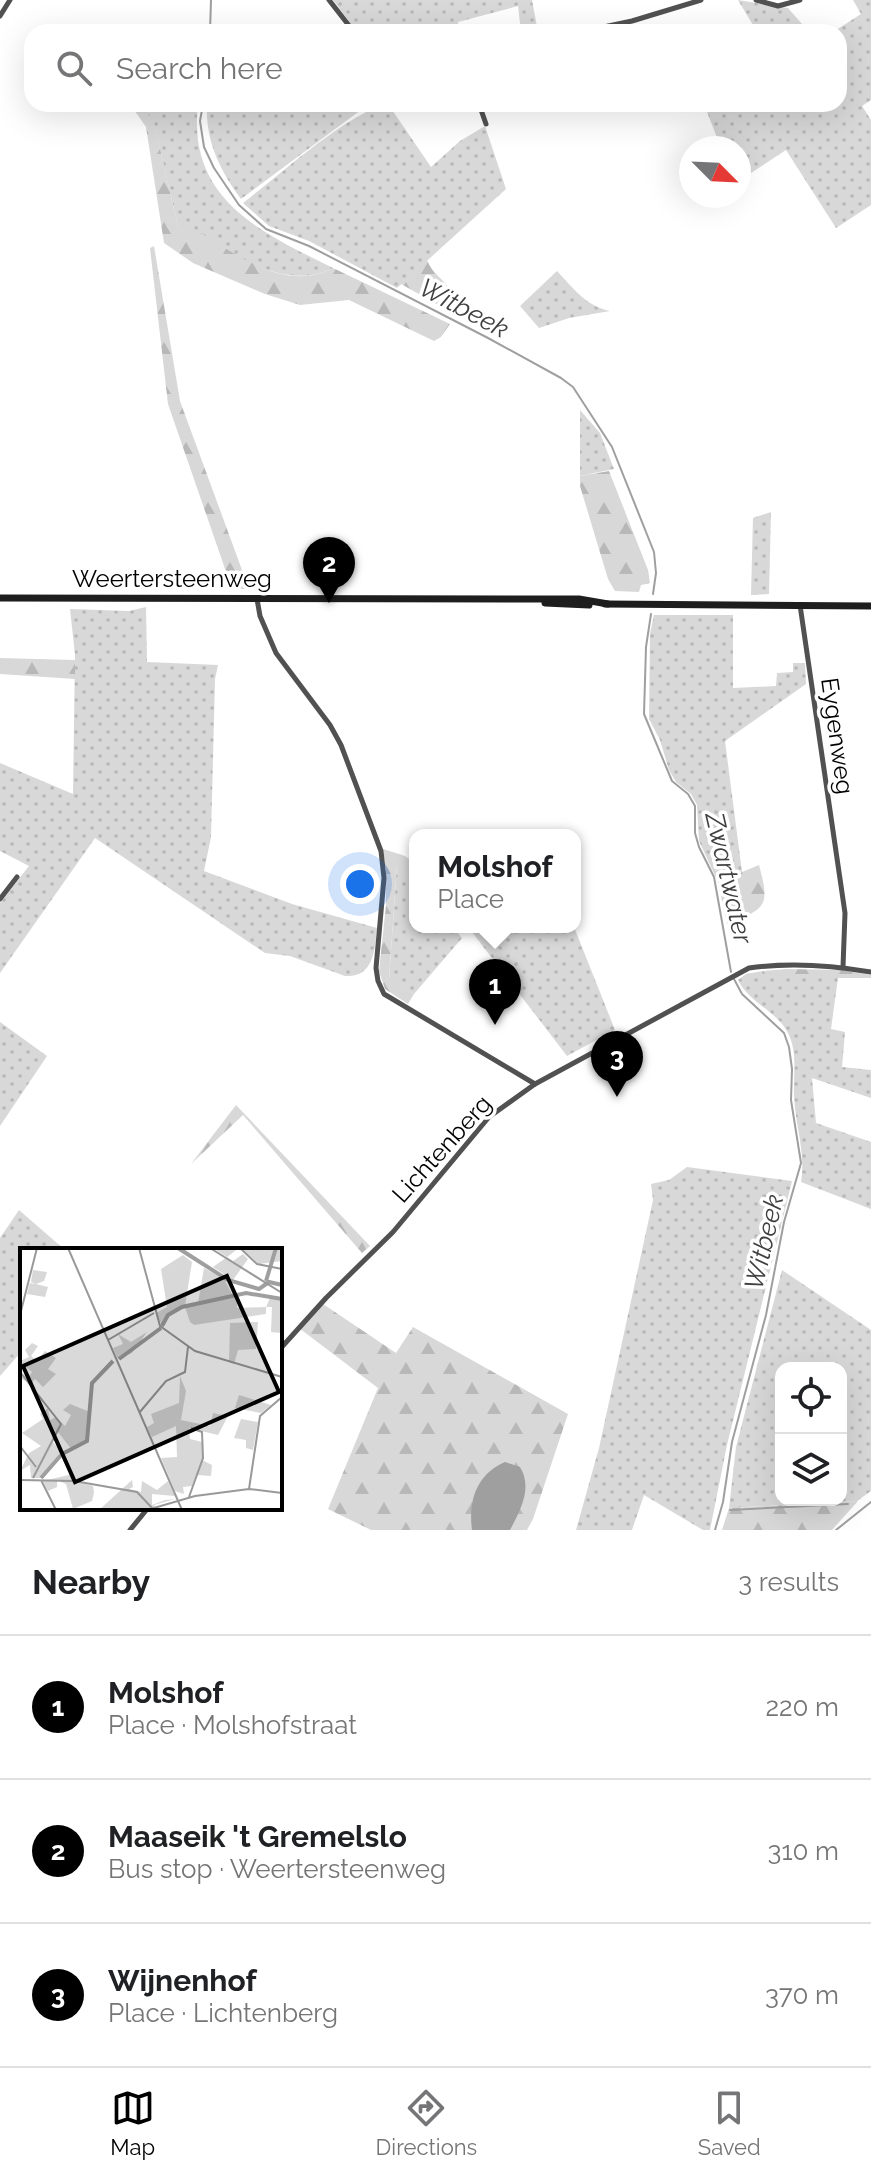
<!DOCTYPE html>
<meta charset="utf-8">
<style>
:root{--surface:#fff;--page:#f2f2f2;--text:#202124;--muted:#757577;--line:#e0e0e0;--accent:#000}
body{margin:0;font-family:Raleway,sans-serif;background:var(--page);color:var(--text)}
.controls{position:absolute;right:24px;bottom:24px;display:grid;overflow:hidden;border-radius:16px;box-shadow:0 8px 32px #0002}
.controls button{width:72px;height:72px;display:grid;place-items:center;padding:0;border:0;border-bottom:2px solid var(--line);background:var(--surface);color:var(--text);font:40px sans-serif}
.compass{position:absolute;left:679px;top:136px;width:72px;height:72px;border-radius:50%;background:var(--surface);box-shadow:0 8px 32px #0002;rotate:114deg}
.you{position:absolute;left:360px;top:884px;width:28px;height:28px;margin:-20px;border:6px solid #fff;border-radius:50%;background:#1a73e8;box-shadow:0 0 0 12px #1a73e833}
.badge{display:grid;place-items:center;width:52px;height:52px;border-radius:50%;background:var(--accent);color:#fff;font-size:26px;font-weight:700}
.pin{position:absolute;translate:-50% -66px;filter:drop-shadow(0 2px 4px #0008)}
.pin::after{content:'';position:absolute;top:42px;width:28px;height:24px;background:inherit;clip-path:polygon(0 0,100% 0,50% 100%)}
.popup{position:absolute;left:409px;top:829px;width:172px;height:104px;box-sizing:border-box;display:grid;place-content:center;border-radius:16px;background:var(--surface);filter:drop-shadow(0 2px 6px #0005);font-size:26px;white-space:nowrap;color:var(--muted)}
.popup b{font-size:30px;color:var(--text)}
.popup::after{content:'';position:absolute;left:50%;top:100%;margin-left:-16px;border:16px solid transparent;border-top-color:var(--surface)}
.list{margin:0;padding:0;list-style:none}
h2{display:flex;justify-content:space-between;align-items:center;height:104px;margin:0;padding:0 32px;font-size:34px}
h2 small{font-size:26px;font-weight:400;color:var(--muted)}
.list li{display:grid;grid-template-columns:52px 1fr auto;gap:24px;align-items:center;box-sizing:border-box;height:144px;padding:0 32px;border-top:2px solid var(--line)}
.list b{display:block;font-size:30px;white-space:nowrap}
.list p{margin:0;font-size:26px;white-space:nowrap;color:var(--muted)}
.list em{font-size:26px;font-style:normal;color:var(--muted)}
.icon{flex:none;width:44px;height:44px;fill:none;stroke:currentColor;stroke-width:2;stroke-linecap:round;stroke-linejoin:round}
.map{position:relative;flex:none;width:871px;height:1530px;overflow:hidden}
.search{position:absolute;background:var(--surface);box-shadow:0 8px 32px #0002;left:24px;right:24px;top:24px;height:88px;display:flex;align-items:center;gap:20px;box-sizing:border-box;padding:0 28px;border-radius:24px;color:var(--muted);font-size:30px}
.sheet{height:536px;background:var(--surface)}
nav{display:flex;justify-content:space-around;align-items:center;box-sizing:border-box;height:112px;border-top:2px solid var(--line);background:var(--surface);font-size:22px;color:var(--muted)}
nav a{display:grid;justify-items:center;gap:4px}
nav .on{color:var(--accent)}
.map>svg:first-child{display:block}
</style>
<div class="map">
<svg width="871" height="1530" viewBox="0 0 871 1530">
<defs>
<pattern id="grass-dots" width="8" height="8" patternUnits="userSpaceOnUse" patternTransform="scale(2)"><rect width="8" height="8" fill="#d8d8d8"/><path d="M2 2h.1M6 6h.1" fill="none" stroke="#b8b8b8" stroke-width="1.8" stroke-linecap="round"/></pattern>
<pattern id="forest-firs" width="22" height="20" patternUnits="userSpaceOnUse" patternTransform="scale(2)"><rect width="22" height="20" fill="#d8d8d8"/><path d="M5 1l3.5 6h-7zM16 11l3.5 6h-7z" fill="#b8b8b8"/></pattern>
</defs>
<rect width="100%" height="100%" fill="#fff"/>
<g fill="url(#grass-dots)" fill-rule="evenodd">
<path d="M333,0H532L538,32H521L518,6L458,22L459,32H357Z"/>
<path d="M738,0L788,8L809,32H757Z"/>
<path d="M853,0H871V100L862,106L871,120V205L836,228L786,150L739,181V148H721L704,104H839V32H833L861,14Z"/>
<path d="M136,104H198C187,200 261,232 333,268C286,294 220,248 178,226L153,120Z"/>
<path d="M207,104H369L241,199C220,171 205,140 207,104Z"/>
<path d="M383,104H388L431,167L460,141L485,126L506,189L397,288L309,241L269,226L243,203C287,169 332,126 383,104Z"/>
<path d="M557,271C573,288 586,306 610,311L569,318L539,328L520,306Z"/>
<path d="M580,410L600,433L614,469L580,476Z"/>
<path d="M771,512L769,594L751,595L753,518Z"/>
<path d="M146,607L147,662L218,665L215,679L211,837L204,871L292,904L377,928C375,949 374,978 345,976L290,956L265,953L95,838L0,973V903L29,866L0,851V763L73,794L75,655L70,609L129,611Z"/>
<path d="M654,615H733V688L776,686L777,673L793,672V663H805L806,684L725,741L742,872L718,882L699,841L697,805L691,794L676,782L669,770L660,740L649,719L650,634Z"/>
<path d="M397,864L415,880V927H453L462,938L414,994L389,980Z"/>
<path d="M481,927H574L615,1030L567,1056L472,932Z"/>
<path d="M763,971V978H838L831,1029L845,1032L842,1067L871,1070V1098L812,1078L816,1123L871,1142V1209L801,1182C806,1152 795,1125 794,1095C793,1072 799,1049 785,1028C772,1009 749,1002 738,980L746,974Z"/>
<path d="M0,1022L47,1056L0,1126Z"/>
<path d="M687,1167L792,1181L727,1445L710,1530H703L644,1495L632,1530H576L599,1448L653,1200L651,1184L669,1180Z"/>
<path d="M19,1210L65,1250H22V1351L0,1376V1238Z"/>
<path d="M782,1270L871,1330V1491L857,1501L729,1508L736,1447ZM781,1368H841V1500H781Z"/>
</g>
<g fill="url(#forest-firs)">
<path d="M130,104H136L153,119L178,226L192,227C232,252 285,294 333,268L450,324L441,337L434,341L349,300L300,305L265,294L193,263L164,243L146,127Z"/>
<path d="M154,246L180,401L249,589H232L168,404L150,248Z"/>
<path d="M427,260C432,273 441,277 449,288C454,296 454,306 456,315L401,284Z"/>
<path d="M609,471L648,570L650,583L641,585L639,592L615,591L608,579L580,486V476Z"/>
<path d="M0,658L75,660V679L0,674Z"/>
<path d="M383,849C405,857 415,853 415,880L397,865L389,979L414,994L408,1004L385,989L379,971L386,905V870Z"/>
<path d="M759,865C770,906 767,908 727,924L718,882Z"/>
<path d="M787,969L842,970L871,975V978H762L763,971Z"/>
<path d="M236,1105L370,1246L362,1253L243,1115L191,1164Z"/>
<path d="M323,1304L396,1353L413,1327L568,1414L533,1519L527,1530H371L328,1509L378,1388L299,1328Z"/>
<path d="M871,1492L858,1501L832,1530H722L729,1508L858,1501Z"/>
</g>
<path fill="#9f9f9f" d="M505,1462L520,1467C533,1488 520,1511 510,1530H472C468,1500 477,1474 505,1462Z"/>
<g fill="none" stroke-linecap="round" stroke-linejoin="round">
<g stroke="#9f9f9f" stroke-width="2">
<path d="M210,32L211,0"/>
<path d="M203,104L200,121L204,147L214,168L239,205L266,229L309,246L488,338L561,378L573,387L612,447L654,552L656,573L653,594"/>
<path d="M651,614L646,647L644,714L672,781L688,794L695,806V833L699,847L714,877L731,972"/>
<path d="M730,1510L848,1504"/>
<path d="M715,1530L723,1502L732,1442L766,1315L784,1222L801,1163L791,1100L792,1069L789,1047L784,1033L742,994L734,979"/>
<path d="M836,1530L871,1502"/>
</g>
<g stroke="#515151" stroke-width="5">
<path d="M329,0L354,32"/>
<path d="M756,0L778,6L800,0"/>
<path d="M0,16L10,0"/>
<path d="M580,32L632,21L701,0"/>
<path d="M479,104L486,124"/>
<path d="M257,599L260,616L276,653L330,725L341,745L381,851L384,878L376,968L378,981L384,994L535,1084"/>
<path d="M800,605L845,913L843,967"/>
<path d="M0,899L17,877"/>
<path d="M280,1349L326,1298L393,1232L489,1117L535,1084L749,968C791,962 830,965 871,972"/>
<path d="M130,1530L148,1508"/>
</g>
<g stroke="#1e1e1e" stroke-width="7">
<path d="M0,598L579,599L608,604"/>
<path d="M545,603L589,605"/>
<path d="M605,604L871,606"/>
</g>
</g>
<g text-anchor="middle" stroke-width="7" stroke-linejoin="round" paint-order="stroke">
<g font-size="24" fill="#000" stroke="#fff">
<text x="172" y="587">Weertersteenweg</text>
<text transform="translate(837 736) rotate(82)" y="8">Eygenweg</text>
<text transform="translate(442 1149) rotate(-48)" y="8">Lichtenberg</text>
</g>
<g font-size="26" font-style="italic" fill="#404040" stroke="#fff">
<text transform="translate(464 308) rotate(28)" y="9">Witbeek</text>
<text transform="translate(729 878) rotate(77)" y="9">Zwartwater</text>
<text transform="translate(764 1242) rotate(-77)" y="9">Witbeek</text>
</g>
</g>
<g transform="translate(20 1248)">
<rect width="262" height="262" fill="#fff"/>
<path d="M193,0H219L207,9L213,13L223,6L228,11L213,32L193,19L207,9ZM221,0H262V13L239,16ZM163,7L172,14L165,58L147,67L142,78L136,65L147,59L141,21ZM184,20L204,31L213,48L178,55ZM13,22L27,24L24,33L16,36L28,39L25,49L7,46L10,35L16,36L11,34ZM217,49V60L246,59L250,50L262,52V85L251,84L252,59H246V66L174,77L170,74L165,59ZM127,84L112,105L98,111L93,100L103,96L98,86L111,94ZM12,95L18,98L11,108L17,113L25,103L36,110L28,121L36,126L23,139L15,131L11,136L0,130V125L9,129L12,124L6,119L0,124V113L9,109L5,102ZM160,128L166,143L161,172L190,178L193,165L208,168L198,187L169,180L170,191L182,194V212L192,217L191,228L176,227L172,238L163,239L164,246L155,243L141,210L157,209L156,178L132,189L127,179L134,175L131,166L159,155ZM219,147L251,157L241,165L215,160ZM50,156L70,164L66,193L52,202L38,184L33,194L43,205L28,223L20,230H11L10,217L0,223L9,205L21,198L2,185L23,171L20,166L28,160L30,172L36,169L45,178L51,167L43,162ZM221,171L238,174L233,202L226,200V192L214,190Z" fill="#d8d8d8"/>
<path d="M238,74L236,101L218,102L214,116L209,114L210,75ZM53,226L54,233L73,238L74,245L72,253L53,261L46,236L37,232V239L28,243L23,233ZM112,232L113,239L109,241L121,244L122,233L137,242L148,233L155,248L132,246V257L145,252L155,251L134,257L137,262H79Z" fill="#d8d8d8"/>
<path fill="none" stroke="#9f9f9f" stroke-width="4" d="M158,0L208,32L239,41L249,34L262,37M246,33L256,0M142,78L148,67L162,59L226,45L262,51M99,111L141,80M21,230L42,206L67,193L72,135L93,113"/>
<path fill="none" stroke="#999" stroke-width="2" d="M48,0L162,262M119,0L140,78L175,103L262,129M190,0L262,45M220,0L237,16L262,21M0,67L17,0M88,92L134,65M0,124L41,176L13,230M119,165L146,133L165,124L168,99M0,198L16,219M0,232L54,233L117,244L134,262M21,232L36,262M229,241L240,168L262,149M169,249L183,210L182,184L171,180M127,262L175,248L229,241L262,245"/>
<path fill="#000" fill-opacity="0.15" stroke="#000" stroke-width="4" d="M207,28L259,144L55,234L3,118Z"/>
<rect width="262" height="262" fill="none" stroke="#000" stroke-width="4"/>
</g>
</svg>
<div class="controls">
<button><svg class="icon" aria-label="locate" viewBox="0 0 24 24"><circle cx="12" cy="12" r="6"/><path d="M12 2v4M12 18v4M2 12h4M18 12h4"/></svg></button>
<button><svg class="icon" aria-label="layers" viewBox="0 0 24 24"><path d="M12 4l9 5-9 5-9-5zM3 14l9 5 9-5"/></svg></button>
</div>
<svg class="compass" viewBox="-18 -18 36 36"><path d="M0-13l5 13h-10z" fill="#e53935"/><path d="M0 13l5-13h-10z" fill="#757577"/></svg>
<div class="you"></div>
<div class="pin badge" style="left:495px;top:1025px">1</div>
<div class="popup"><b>Molshof</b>Place</div>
<div class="pin badge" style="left:329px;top:603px">2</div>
<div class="pin badge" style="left:617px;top:1097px">3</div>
<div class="search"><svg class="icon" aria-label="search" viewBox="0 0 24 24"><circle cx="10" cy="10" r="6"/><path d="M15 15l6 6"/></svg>Search here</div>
</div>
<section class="sheet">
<h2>Nearby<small>3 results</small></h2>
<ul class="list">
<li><span class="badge">1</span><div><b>Molshof</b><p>Place · Molshofstraat</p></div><em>220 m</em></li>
<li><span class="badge">2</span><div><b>Maaseik 't Gremelslo</b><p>Bus stop · Weertersteenweg</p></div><em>310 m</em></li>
<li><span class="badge">3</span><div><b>Wijnenhof</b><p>Place · Lichtenberg</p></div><em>370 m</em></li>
</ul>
</section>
<nav>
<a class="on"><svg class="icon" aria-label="map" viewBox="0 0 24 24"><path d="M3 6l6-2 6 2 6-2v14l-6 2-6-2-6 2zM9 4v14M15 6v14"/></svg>Map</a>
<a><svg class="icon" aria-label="directions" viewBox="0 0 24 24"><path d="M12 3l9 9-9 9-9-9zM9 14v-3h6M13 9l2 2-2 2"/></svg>Directions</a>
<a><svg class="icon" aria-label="saved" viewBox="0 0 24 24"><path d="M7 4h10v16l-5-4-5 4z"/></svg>Saved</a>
</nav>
